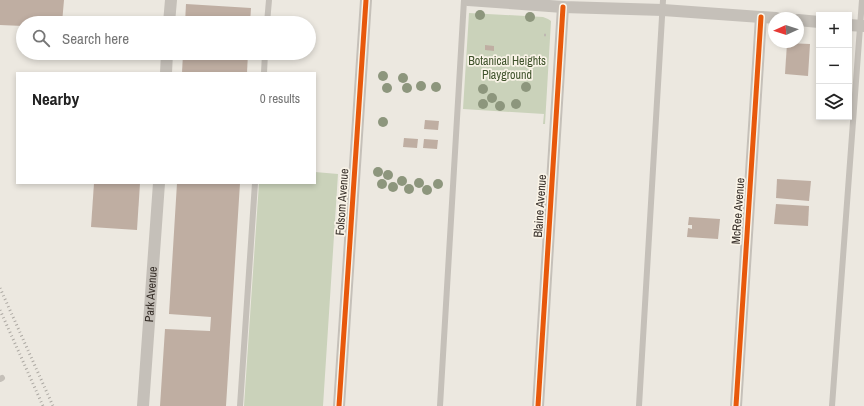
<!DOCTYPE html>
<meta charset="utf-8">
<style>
:root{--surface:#fff;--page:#f6f6f6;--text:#222;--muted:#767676;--line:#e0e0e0}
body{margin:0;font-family:"Archivo Narrow",sans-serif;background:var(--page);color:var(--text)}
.controls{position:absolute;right:12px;top:12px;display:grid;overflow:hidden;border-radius:0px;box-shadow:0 2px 6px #0003}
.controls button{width:36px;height:36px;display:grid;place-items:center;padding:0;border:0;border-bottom:1px solid var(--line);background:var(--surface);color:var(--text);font:20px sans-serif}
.compass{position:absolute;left:768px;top:12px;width:36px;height:36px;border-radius:50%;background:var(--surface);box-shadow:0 2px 6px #0003;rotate:267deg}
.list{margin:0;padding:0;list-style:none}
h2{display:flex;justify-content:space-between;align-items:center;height:52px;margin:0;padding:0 16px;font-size:17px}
h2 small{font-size:13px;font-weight:400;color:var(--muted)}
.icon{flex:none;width:22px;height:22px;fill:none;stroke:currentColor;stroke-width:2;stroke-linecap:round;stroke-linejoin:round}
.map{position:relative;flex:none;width:864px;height:406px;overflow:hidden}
.search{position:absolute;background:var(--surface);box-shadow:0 2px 6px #0003;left:16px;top:16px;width:300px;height:44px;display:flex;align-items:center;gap:10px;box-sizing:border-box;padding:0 14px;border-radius:22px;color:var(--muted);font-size:15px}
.panel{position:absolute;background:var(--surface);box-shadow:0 2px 6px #0003;left:16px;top:72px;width:300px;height:112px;border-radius:0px}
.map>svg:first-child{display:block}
</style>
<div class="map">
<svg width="864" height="406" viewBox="0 0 864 406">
<rect width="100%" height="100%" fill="#ece8e0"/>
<g fill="#cad2ba">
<path d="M469,13L543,17L548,19L551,21L545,124H543L544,114L463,109Z"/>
<path d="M315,172L338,174L323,406H244L259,183H315Z"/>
</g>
<g fill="#bfaea2">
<path d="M0,0H64L62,23H23V26L0,25Z"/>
<path d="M186,4L251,8L250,23H185Z"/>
<path d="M787,43L810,44L808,76L785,74Z"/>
<path d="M485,45L494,46V51L485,50Z"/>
<path d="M183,53H248L247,73H182Z"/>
<path d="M425,120L439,121L438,130L424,129Z"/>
<path d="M404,138L418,139L417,148L403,147Z"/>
<path d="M424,139L438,140L437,149L423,148Z"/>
<path d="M777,179L811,181L809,201L776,198Z"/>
<path d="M94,183H140L137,230L91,227Z"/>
<path d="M177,183H240L226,406H160L165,329L210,331L211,317L169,314Z"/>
<path d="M776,204L809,206L808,226L774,224Z"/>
<path d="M689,217L720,219L718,239L687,237L688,228L692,229V225H688Z"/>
</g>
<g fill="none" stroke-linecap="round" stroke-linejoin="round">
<path stroke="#beb8b1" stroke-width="2.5" stroke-dasharray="2 2" stroke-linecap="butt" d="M544,35H547"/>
<g stroke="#c5c0b9" stroke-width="6">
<path d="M267,23L269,0"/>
<path d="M264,73L265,53"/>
<path d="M0,379L2,378"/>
<path d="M240,406L255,183"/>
<path d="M440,406L464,0"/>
<path d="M639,406L663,0"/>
<path d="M832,406L862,0"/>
</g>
<g stroke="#c5c0b9" stroke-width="12">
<path d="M468,0L563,7L663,10L776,18"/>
<path d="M798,20L819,22"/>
<path d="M169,23L171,0"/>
<path d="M849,25L864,26"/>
<path d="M166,73L167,53"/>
<path id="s1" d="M143,406L159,183"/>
<path d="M339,406L366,0"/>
<path d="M538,406L563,7"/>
<path d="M736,406L761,17"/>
</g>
<g stroke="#ada9a3" stroke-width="3" stroke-dasharray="1 3" stroke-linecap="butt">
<path d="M0,288L53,406"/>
<path d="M0,310L43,406"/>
</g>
<g stroke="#f9f3e7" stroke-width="8">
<g id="cycleway">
<path d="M339,406L366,0"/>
<path d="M538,406L563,7"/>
<path d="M736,406L761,17"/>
</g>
</g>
<use href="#cycleway" stroke="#e8590c" stroke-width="5"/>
</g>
<g fill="#8d967d">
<circle cx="480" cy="15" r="5"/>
<circle cx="530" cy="17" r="5"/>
<circle cx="529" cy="61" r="5"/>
<circle cx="383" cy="76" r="5"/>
<circle cx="403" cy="78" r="5"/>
<circle cx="421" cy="86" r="5"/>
<circle cx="436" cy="87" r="5"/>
<circle cx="526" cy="87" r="5"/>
<circle cx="387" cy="88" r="5"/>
<circle cx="407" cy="88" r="5"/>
<circle cx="483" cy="89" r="5"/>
<circle cx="492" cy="98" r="5"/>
<circle cx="483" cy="104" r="5"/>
<circle cx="516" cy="104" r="5"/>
<circle cx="500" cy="106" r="5"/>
<circle cx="383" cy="122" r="5"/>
<circle cx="378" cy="172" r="5"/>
<circle cx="388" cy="175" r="5"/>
<circle cx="402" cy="181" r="5"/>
<circle cx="419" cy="183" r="5"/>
<circle cx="382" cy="184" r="5"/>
<circle cx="438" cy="184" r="5"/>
<circle cx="393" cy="187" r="5"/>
<circle cx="409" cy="189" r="5"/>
<circle cx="427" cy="190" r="5"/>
</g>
<g text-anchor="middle" stroke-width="3.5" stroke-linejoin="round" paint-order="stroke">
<g font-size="12" fill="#40532c" stroke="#f9f3e7">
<text x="507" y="65">Botanical Heights<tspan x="507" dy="14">Playground</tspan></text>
</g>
<g font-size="12" fill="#362e28" stroke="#f9f3e7">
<text transform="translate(342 202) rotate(-86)" y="4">Folsom Avenue</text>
<text transform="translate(540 206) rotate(-86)" y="4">Blaine Avenue</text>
<text transform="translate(738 211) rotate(-86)" y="4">McRee Avenue</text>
<text dy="4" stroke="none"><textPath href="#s1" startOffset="112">Park Avenue</textPath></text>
</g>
</g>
</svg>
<div class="controls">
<button>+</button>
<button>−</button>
<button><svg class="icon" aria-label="layers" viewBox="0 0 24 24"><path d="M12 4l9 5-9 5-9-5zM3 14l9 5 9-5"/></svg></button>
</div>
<svg class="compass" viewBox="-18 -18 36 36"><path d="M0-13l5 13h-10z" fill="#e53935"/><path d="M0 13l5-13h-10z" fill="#767676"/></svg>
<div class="search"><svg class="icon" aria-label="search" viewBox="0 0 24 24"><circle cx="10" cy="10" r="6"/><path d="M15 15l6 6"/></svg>Search here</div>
<section class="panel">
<h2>Nearby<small>0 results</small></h2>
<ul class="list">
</ul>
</section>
</div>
